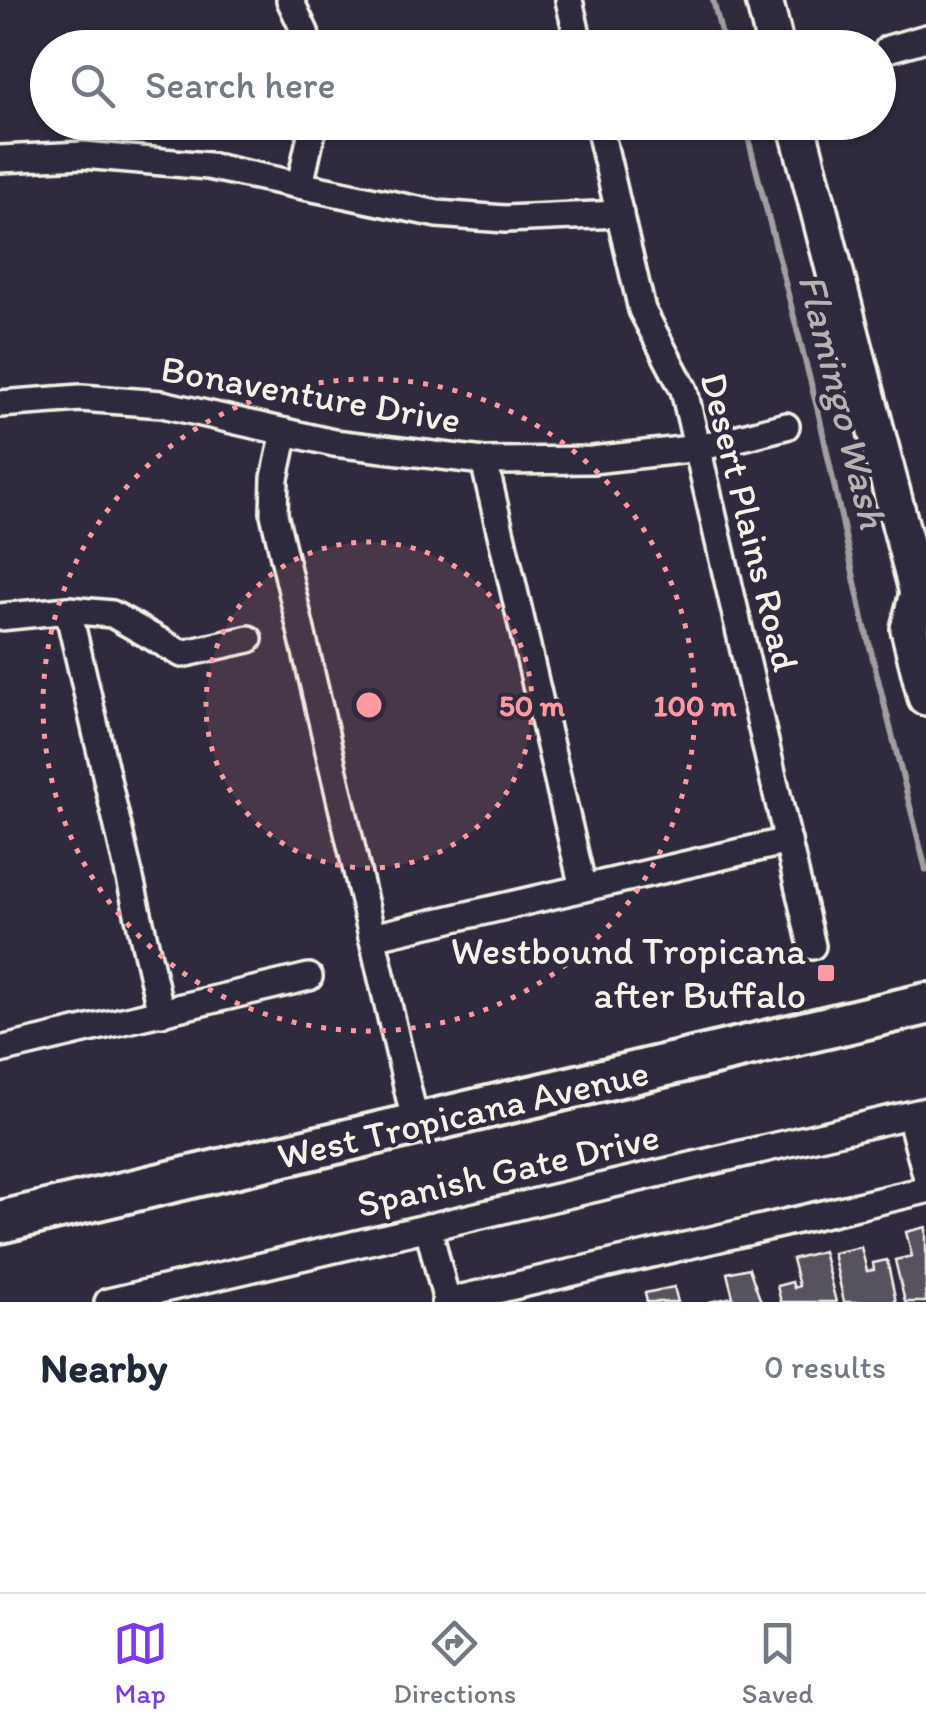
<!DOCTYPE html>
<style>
:root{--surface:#fff;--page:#f2f2f3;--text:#1f2937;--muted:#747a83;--line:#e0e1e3;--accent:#7c3aed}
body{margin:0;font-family:Itim,sans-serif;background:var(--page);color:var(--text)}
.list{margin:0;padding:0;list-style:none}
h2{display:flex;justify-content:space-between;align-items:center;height:130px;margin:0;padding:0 40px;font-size:42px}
h2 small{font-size:32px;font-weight:400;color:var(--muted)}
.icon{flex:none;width:55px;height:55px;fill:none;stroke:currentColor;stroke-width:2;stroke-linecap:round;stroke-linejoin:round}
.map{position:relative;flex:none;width:926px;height:1302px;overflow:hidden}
.search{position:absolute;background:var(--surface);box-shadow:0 2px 8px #0004;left:30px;right:30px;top:30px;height:110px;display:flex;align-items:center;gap:25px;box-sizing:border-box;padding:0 35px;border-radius:55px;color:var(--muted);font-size:38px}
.sheet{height:290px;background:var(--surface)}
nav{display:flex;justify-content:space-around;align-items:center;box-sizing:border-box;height:140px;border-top:2px solid var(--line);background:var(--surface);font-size:28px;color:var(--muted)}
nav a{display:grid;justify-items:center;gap:5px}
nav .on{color:var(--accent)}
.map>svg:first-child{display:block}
</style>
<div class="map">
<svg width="926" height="1302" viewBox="0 0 926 1302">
<rect width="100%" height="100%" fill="#2f2a3d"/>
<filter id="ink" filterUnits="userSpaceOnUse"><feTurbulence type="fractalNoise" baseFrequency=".01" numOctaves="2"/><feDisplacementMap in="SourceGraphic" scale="20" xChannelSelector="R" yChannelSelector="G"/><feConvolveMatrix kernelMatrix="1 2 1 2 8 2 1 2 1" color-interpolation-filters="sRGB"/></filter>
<g filter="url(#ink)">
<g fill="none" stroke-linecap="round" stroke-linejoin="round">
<g stroke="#a19ea0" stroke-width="6">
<path d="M713,0L725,48"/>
<path d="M744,122L819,415L863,619L926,870"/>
</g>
</g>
<g fill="#56525f" stroke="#f4f1e8" stroke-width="2.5">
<path d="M926,1227V1302H905L895,1260L912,1256L906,1232Z"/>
<path d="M861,1247L867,1271L874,1270L873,1263L887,1260L896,1302H844L833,1253Z"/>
<path d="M823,1251L836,1302H781L777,1286L792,1282L794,1288L799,1286L792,1259Z"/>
<path d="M749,1268L761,1302H709L733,1297L727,1273Z"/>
<path d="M674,1287L678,1302H647L645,1293Z"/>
</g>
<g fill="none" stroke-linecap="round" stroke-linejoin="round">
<g stroke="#f4f1e8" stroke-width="32">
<g id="minor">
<path d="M290,0L305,32L308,48"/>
<path d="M569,0L580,48"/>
<path d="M888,49L926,38"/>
<path d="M598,122L642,310L684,390L812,946"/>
<path d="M0,159L83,155L208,166L437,214L505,219L620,214"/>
<path d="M300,185L314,122"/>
<path d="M0,404L81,398L162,404L334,443L484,461L592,460L699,448L786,426"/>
<path d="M285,432L275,478L274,514L416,1125"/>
<path d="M484,461L583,888"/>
<path d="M68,610L161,1013"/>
<path d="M0,617L68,610L112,614L182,654L249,639"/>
<path d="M372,937L788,841"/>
<path d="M0,1050L309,977"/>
<path d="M910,1115L926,1174"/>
<path d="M428,1227L447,1302"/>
<path d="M108,1302L926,1111"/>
<path d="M445,1302L926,1190"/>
</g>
</g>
<g stroke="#f4f1e8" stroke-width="42">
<g id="secondary">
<path d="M764,0L776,48"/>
<path d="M796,122L918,593L926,603"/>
<path d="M918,593L909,629L926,697"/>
</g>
</g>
<g stroke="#f4f1e8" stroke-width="48">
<path id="primary" d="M0,1222L926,1004"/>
</g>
<use href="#minor" stroke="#2f2a3d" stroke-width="25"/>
<use href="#secondary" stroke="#2f2a3d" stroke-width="35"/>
<use href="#primary" stroke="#2f2a3d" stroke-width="40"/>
</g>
</g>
<circle cx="369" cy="705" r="163" fill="#ff9aa2" fill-opacity=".12"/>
<g fill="none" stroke="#ff9aa2" stroke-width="5" stroke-dasharray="5 10">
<circle cx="369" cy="705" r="163"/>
<circle cx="369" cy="705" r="326"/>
</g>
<rect fill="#ff9aa2" stroke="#2f2a3d" stroke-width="4" x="816" y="963" width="20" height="20" rx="5"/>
<g text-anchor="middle" stroke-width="8" stroke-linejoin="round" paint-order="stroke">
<g font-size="38" fill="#f4f1e8" stroke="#2f2a3d">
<text transform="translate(311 394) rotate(10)" y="13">Bonaventure Drive</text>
<text transform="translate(750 522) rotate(76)" y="13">Desert Plains Road</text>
<text transform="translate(463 1114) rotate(-13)" y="13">West Tropicana Avenue</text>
<text transform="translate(508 1170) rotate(-13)" y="13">Spanish Gate Drive</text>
</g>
<g font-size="38" fill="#f4f1e8" stroke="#2f2a3d" text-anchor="end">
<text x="806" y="964">Westbound Tropicana<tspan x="806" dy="44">after Buffalo</tspan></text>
</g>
<g font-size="40" font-style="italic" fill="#b6b2b2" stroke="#2f2a3d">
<text transform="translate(843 401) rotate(76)" y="14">Flamingo Wash</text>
</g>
</g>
<circle cx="369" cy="705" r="15" fill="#ff9aa2" stroke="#2f2a3d" stroke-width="5"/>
<g font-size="30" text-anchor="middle" font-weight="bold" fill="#ff9aa2" stroke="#2f2a3d" stroke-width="8" stroke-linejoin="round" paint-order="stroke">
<text x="532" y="716">50 m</text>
<text x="695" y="716">100 m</text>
</g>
</svg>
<div class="search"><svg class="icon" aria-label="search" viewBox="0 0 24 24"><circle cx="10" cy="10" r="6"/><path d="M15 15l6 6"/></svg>Search here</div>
</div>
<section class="sheet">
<h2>Nearby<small>0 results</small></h2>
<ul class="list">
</ul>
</section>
<nav>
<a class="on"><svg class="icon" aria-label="map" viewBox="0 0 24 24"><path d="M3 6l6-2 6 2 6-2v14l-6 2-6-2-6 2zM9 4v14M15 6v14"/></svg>Map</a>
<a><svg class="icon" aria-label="directions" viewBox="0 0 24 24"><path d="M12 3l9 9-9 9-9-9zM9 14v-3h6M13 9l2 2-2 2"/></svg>Directions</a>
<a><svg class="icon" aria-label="saved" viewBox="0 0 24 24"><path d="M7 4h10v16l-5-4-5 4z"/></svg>Saved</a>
</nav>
